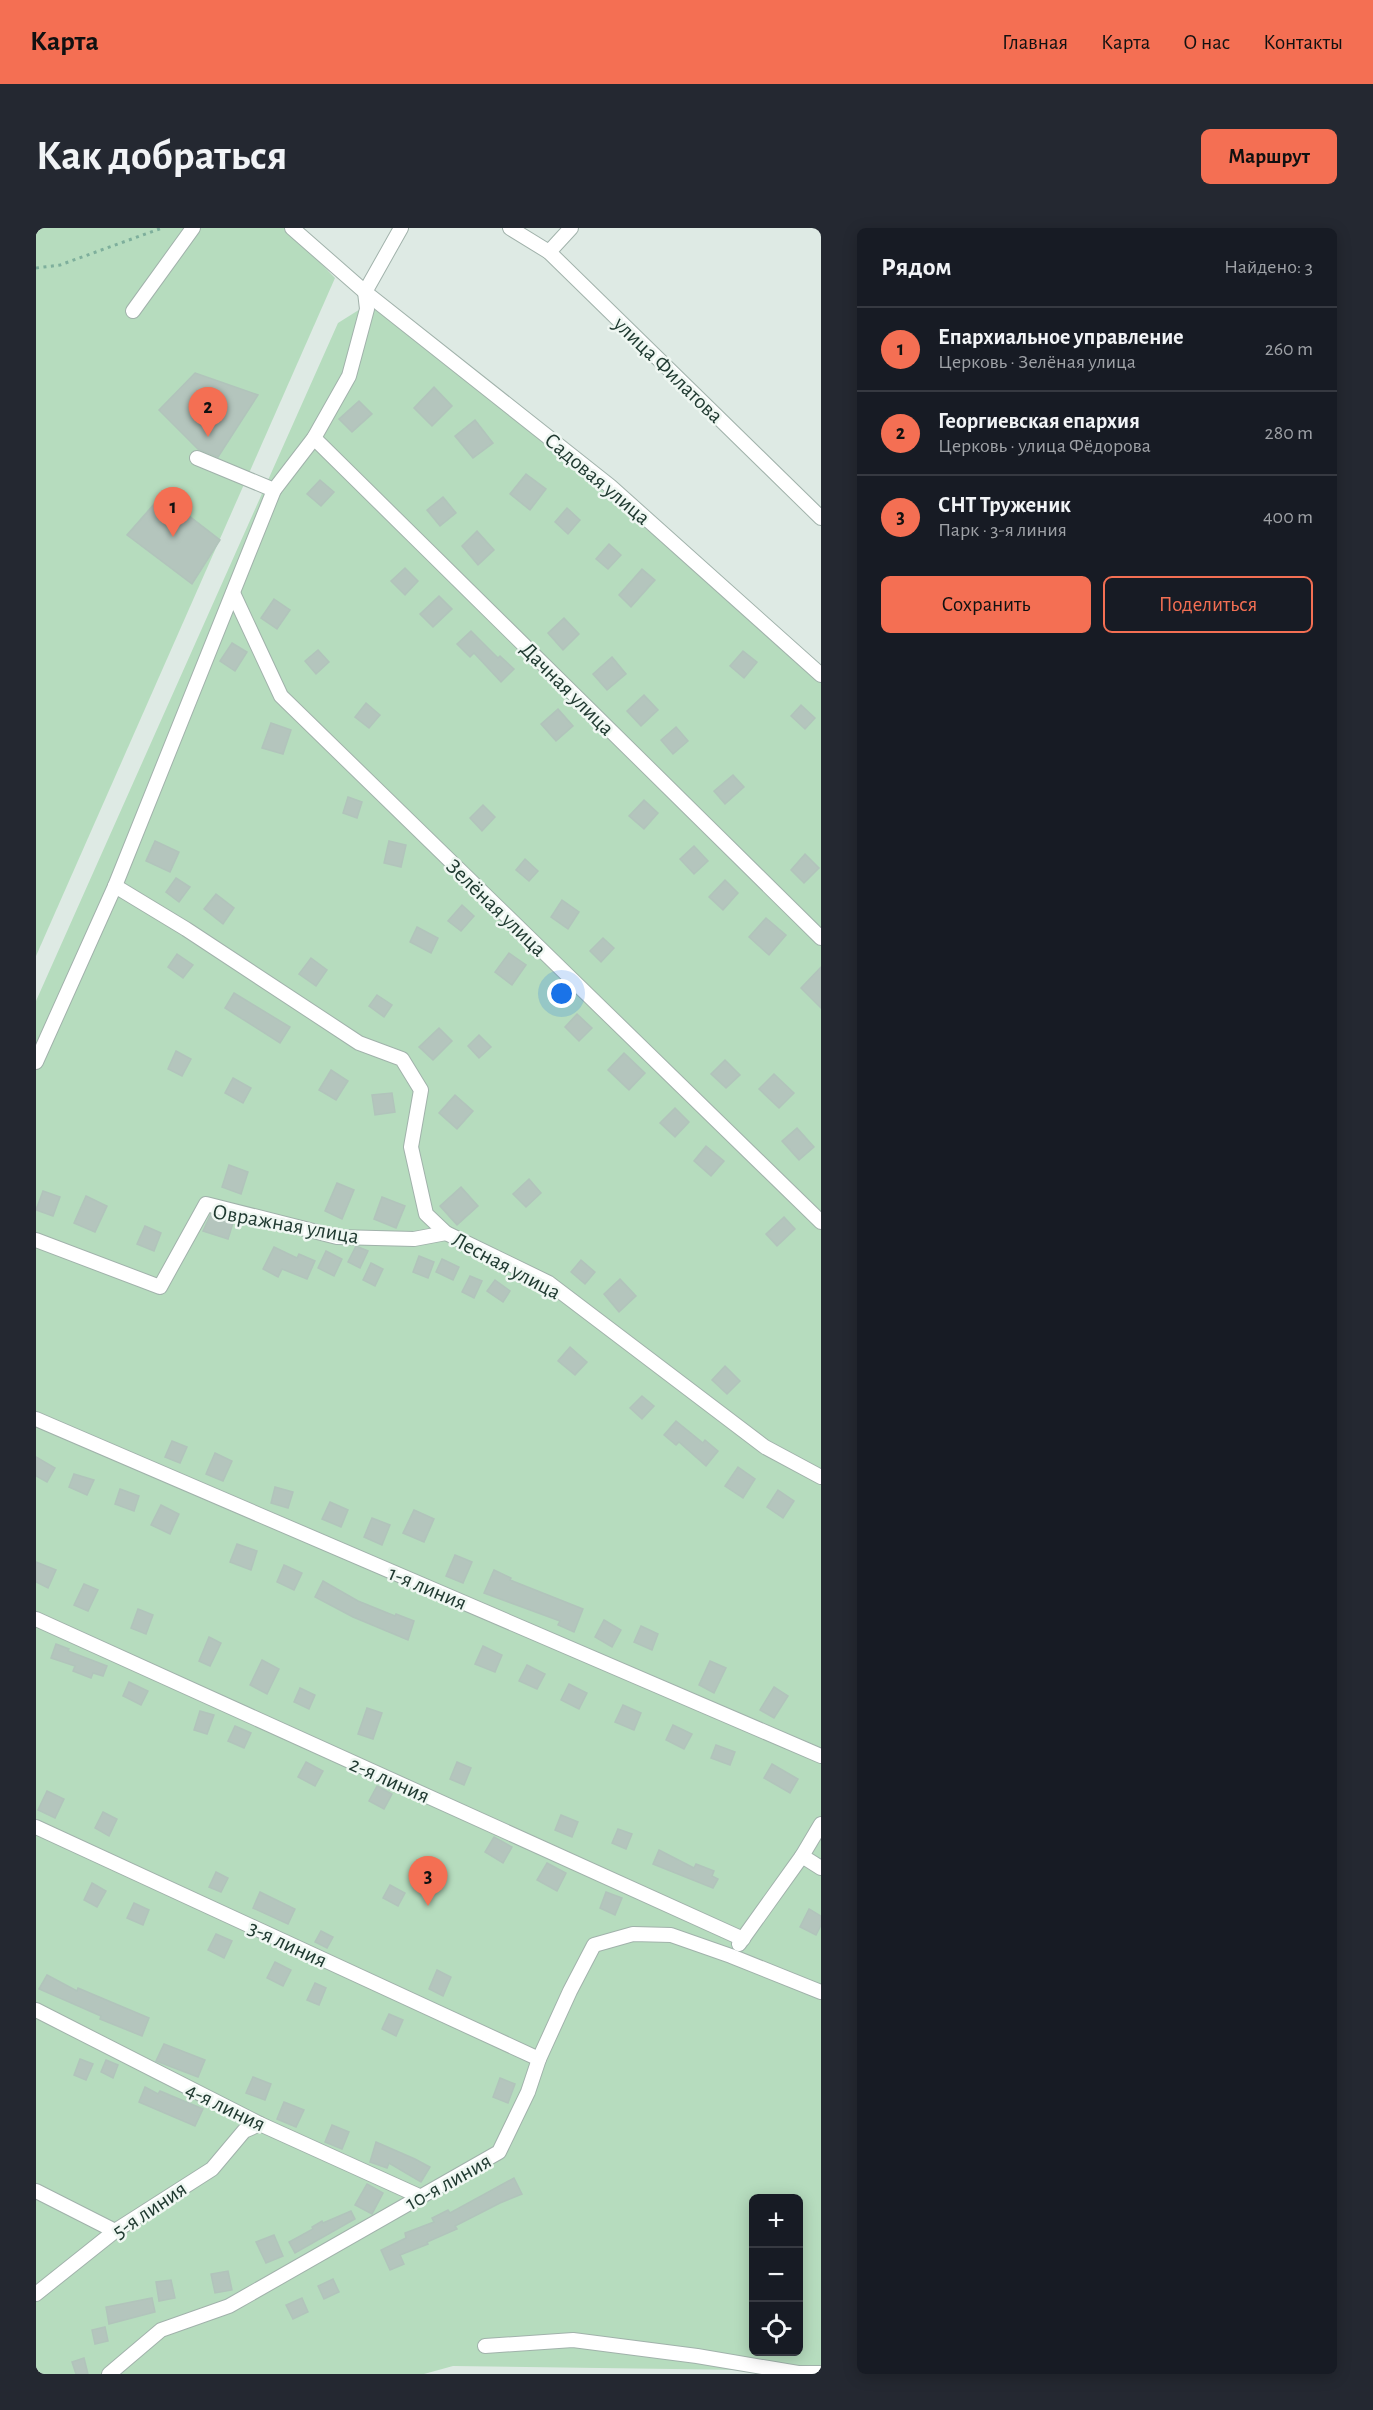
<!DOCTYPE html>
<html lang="ru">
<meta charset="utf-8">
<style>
:root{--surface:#171b24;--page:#242831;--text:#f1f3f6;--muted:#9ea1a6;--line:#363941;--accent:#f46f53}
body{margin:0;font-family:"Alegreya Sans",sans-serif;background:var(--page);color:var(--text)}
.controls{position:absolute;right:18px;bottom:18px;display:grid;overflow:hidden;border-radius:9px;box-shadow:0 3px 15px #0003}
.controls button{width:54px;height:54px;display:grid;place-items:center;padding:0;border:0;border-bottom:2px solid var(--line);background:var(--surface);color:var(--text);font:30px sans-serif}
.you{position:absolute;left:526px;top:766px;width:21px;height:21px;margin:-15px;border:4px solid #fff;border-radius:50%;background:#1a73e8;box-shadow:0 0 0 9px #1a73e833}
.badge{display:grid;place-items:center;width:39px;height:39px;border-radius:50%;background:var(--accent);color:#111;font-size:20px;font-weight:700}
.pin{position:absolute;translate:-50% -50px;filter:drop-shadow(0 2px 3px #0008)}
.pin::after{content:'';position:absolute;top:32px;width:21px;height:18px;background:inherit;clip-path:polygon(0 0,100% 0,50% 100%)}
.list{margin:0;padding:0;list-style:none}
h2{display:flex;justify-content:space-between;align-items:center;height:78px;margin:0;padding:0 24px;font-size:26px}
h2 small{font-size:20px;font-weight:400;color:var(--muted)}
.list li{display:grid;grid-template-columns:39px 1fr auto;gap:18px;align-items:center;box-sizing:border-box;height:84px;padding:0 24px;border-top:2px solid var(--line)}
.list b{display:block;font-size:22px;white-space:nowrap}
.list p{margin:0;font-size:20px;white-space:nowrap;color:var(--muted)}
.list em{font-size:20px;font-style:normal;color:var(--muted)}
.actions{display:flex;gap:12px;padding:18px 24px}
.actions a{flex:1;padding:14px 0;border:2px solid var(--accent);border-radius:9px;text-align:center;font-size:21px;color:var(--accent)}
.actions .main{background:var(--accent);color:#111}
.icon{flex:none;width:33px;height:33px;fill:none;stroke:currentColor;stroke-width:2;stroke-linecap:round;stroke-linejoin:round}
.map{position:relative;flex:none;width:785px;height:2146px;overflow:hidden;border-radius:9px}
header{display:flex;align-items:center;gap:36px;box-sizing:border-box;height:84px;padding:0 30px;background:var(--accent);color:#111}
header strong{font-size:28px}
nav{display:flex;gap:33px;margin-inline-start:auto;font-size:21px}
.intro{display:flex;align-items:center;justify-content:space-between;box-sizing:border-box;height:144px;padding:0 36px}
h1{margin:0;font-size:42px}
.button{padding:15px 27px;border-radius:9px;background:var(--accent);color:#111;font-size:21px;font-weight:700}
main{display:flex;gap:36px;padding:0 36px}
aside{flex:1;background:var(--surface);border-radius:9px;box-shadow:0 3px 15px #0003}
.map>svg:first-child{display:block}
</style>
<header>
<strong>Карта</strong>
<nav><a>Главная</a><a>Карта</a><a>О нас</a><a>Контакты</a></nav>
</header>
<div class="intro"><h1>Как добраться</h1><a class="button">Маршрут</a></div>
<main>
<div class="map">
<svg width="785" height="2146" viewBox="0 0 785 2146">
<rect width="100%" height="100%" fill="#deeae4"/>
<g fill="#b6dcbe" fill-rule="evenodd">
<path d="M0,0H251L299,50L0,728Z"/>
<path d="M345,68L785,440V2143L417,2138L388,2146H0V773L302,95ZM718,1970H762V2124H718Z"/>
</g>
<g fill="#b4c5bd" stroke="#b1c4bb" stroke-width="1.5">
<path d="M159,145L222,167L182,229L162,221L123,182Z"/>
<path d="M398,159L416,178L396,198L378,180Z"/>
<path d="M323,173L336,186L316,204L303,191Z"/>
<path d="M439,192L457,215L437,230L419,208Z"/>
<path d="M490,246L510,261L494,282L474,266Z"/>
<path d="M284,252L298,264L285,278L271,266Z"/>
<path d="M126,267L184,312L156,356L91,307Z"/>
<path d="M407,269L420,285L404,298L391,282Z"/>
<path d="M531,280L544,292L532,306L519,294Z"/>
<path d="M441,303L458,322L442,337L426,318Z"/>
<path d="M573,316L585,327L572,341L560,331Z"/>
<path d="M369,340L382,353L369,367L355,353Z"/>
<path d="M606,341L619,352L595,379L583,367Z"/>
<path d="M403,368L416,381L397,399L384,386Z"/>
<path d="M238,371L254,382L241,401L225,390Z"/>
<path d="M528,390L543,406L527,422L512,405Z"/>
<path d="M435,403L462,430L464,428L478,441L465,454L438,425L434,429L421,416Z"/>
<path d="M196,415L211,424L199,443L184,433Z"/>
<path d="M282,422L293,434L280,446L269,433Z"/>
<path d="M707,423L721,434L708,450L694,438Z"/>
<path d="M576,429L590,446L571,462L557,446Z"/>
<path d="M608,467L622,482L605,498L591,483Z"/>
<path d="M330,475L344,487L333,500L319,489Z"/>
<path d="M765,477L779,490L769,501L755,488Z"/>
<path d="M522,481L537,498L520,513L505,496Z"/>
<path d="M235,495L255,502L247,526L226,520Z"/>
<path d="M640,499L652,513L637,526L625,512Z"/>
<path d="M697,547L708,559L689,576L678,563Z"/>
<path d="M312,569L326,574L321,590L307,585Z"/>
<path d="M608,572L622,585L608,601L593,588Z"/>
<path d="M447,577L459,589L446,603L434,590Z"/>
<path d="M119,613L143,624L134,644L110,633Z"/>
<path d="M353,613L370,617L365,639L348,635Z"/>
<path d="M658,618L672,633L658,646L644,631Z"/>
<path d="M769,626L783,640L768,655L755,642Z"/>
<path d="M489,631L502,643L493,653L480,642Z"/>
<path d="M140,650L154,659L143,674L130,664Z"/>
<path d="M689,652L702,665L687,682L673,669Z"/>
<path d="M180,666L198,680L187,696L168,681Z"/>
<path d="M526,672L543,684L532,701L515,689Z"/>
<path d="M426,677L438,688L425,703L412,693Z"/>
<path d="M730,690L750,707L733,727L713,709Z"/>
<path d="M381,699L402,710L395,725L374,714Z"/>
<path d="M567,710L578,720L565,734L554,723Z"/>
<path d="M473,725L490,737L476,757L459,744Z"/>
<path d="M141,726L157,737L147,750L132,739Z"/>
<path d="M275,730L291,742L280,758L263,746Z"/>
<path d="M785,739V780L765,760Z"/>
<path d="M198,765L254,799L244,815L189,780Z"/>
<path d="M341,767L356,777L348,789L333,778Z"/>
<path d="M541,786L556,800L543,813L529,799Z"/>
<path d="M403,800L416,813L397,832L383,819Z"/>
<path d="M443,807L455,819L443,830L432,818Z"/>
<path d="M140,823L155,831L146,848L132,841Z"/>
<path d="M588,825L609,845L593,862L572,842Z"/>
<path d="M689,832L704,847L690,860L675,846Z"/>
<path d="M295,842L312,853L300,872L283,862Z"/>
<path d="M738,846L758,865L743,880L723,861Z"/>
<path d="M197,850L215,860L207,875L189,865Z"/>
<path d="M356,865L359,884L339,887L336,867Z"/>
<path d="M419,867L437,883L421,901L403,885Z"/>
<path d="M639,880L653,894L639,909L624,895Z"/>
<path d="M761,900L778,919L763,932L746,913Z"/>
<path d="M670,918L688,933L675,948L658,933Z"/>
<path d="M193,937L212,944L205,966L186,959Z"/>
<path d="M493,951L505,965L490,979L477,966Z"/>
<path d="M301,955L318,962L306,991L289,983Z"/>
<path d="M425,959L442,978L421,997L404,978Z"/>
<path d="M7,963L24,969L17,988L0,982Z"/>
<path d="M50,968L71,978L59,1004L38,995Z"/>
<path d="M346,969L369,978L360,1000L338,991Z"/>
<path d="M175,986L198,992L192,1011L167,1003Z"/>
<path d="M748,989L759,1001L741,1018L730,1006Z"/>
<path d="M109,998L125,1005L118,1023L101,1016Z"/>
<path d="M320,1018L332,1023L324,1040L312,1034Z"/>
<path d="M238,1019L261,1030L263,1026L279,1033L271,1051L246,1041L242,1049L227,1041Z"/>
<path d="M290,1023L306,1031L298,1048L282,1040Z"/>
<path d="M383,1028L398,1034L392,1050L377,1044Z"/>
<path d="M406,1031L423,1039L417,1052L400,1044Z"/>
<path d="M545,1032L559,1044L549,1056L535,1044Z"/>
<path d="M335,1035L347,1041L339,1058L327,1052Z"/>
<path d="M434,1048L446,1053L438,1070L426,1064Z"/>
<path d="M584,1051L600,1068L583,1084L568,1066Z"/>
<path d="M459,1052L474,1063L467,1074L451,1063Z"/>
<path d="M534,1119L551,1134L539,1147L522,1133Z"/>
<path d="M689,1138L704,1153L691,1166L676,1152Z"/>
<path d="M606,1168L618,1178L606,1191L594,1180Z"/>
<path d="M640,1193L667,1215L669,1212L682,1223L670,1238L643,1214L640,1217L628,1207Z"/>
<path d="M136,1213L151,1219L144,1235L129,1229Z"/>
<path d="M179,1225L196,1233L187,1253L170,1246Z"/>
<path d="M0,1229L19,1240L11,1254L0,1248Z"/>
<path d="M702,1239L719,1251L707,1270L689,1258Z"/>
<path d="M38,1246L58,1252L51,1267L33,1259Z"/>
<path d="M239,1259L257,1264L252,1280L235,1275Z"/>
<path d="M84,1261L103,1268L98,1283L79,1276Z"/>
<path d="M742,1262L758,1273L747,1290L731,1279Z"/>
<path d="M294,1274L312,1282L305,1299L286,1291Z"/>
<path d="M125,1277L143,1286L134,1306L115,1297Z"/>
<path d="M378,1282L398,1291L388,1314L367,1305Z"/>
<path d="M336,1290L354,1297L346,1317L328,1309Z"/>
<path d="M201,1316L221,1323L215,1342L194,1334Z"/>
<path d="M419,1327L436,1334L427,1355L410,1348Z"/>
<path d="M0,1334L20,1342L12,1360L0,1354Z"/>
<path d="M248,1337L266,1345L258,1362L241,1354Z"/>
<path d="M458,1342L475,1350L474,1352L547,1381L538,1404L522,1397L524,1393L448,1365Z"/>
<path d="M287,1353L322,1373L359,1388L360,1386L378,1393L372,1412L317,1389L279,1369Z"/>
<path d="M48,1356L62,1362L52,1383L38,1377Z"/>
<path d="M102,1381L117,1387L110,1406L95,1400Z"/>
<path d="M568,1392L585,1402L576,1419L559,1409Z"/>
<path d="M605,1398L622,1406L616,1422L598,1414Z"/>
<path d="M173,1409L185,1415L174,1438L163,1433Z"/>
<path d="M20,1416L33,1421L32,1423L71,1438L67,1448L57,1445L55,1450L37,1443L39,1438L15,1430Z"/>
<path d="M447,1418L466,1427L459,1444L439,1436Z"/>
<path d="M226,1432L243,1441L231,1466L214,1457Z"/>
<path d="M674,1433L690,1440L678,1465L663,1457Z"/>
<path d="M491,1437L509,1446L501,1461L483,1453Z"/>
<path d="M93,1454L112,1463L105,1477L87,1468Z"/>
<path d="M533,1456L551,1465L543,1481L525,1472Z"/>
<path d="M738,1459L752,1468L738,1490L724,1482Z"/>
<path d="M264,1460L279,1467L273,1481L258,1474Z"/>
<path d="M587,1477L605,1485L598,1502L579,1494Z"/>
<path d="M331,1480L346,1485L337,1511L322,1506Z"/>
<path d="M164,1483L178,1487L171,1506L158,1502Z"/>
<path d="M637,1497L656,1506L648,1521L630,1512Z"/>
<path d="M199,1498L215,1505L208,1520L192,1513Z"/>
<path d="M680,1517L699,1524L694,1537L675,1530Z"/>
<path d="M270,1534L287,1543L279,1558L262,1549Z"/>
<path d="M421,1534L435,1540L428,1557L414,1551Z"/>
<path d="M736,1536L762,1551L754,1565L728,1550Z"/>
<path d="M341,1558L356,1566L348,1581L333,1573Z"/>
<path d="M11,1563L28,1571L19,1590L2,1582Z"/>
<path d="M67,1584L81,1591L73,1608L59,1600Z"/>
<path d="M525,1587L542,1594L536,1609L519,1602Z"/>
<path d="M582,1601L596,1606L590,1621L576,1615Z"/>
<path d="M458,1609L476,1619L467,1635L449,1624Z"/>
<path d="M623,1622L658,1640L660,1636L678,1643L676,1648L682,1651L677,1660L617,1636Z"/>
<path d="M511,1635L530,1645L521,1663L501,1652Z"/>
<path d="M180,1644L192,1650L185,1664L173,1659Z"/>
<path d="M56,1655L70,1663L61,1679L48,1672Z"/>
<path d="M354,1657L369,1665L362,1678L347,1670Z"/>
<path d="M224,1664L259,1681L252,1696L217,1680Z"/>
<path d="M570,1664L586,1670L579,1687L564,1680Z"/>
<path d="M98,1675L113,1682L107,1697L91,1690Z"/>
<path d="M773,1681L785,1688V1697L780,1707L764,1699Z"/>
<path d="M285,1703L297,1709L291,1720L279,1714Z"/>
<path d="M180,1706L196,1713L188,1730L172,1722Z"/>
<path d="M239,1734L255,1742L247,1758L231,1750Z"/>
<path d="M401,1742L415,1749L407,1768L393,1761Z"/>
<path d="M11,1747L41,1763L42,1760L113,1790L106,1808L64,1791L65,1788L3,1761Z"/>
<path d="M279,1755L290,1760L283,1777L271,1772Z"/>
<path d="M353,1786L367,1792L360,1808L346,1801Z"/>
<path d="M128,1816L169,1832L162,1849L120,1833Z"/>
<path d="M44,1831L57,1836L50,1852L38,1847Z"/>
<path d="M70,1832L82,1837L77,1850L65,1844Z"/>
<path d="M217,1849L235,1856L229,1872L210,1865Z"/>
<path d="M464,1850L479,1856L472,1875L457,1869Z"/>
<path d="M109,1859L122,1866L124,1863L167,1881L159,1898L103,1874Z"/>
<path d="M248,1874L268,1882L260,1899L241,1891Z"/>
<path d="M296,1897L313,1904L306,1921L289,1914Z"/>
<path d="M340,1914L379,1931L394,1939L385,1954L353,1935L351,1940L334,1934Z"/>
<path d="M478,1950L486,1966L464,1975L419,1998L421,2001L391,2014L392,2016L364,2027L368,2036L354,2042L345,2022L370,2010L369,2005L398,1994L396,1990L412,1982L414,1985Z"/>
<path d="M331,1956L347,1965L336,1986L319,1977Z"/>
<path d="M315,1983L319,1991L259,2025L253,2014L277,2001L276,1999L286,1993L287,1995Z"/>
<path d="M238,2007L247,2028L230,2035L220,2014Z"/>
<path d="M192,2043L196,2062L179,2065L175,2046Z"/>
<path d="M297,2051L303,2064L288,2071L282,2058Z"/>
<path d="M135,2052L139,2070L123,2073L120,2054Z"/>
<path d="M116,2070L119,2084L73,2096L70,2079Z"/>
<path d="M266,2070L272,2084L257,2091L250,2077Z"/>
<path d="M69,2099L72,2113L59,2116L56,2102Z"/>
<path d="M48,2130L52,2146H40L36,2134Z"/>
</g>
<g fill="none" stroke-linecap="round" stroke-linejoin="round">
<g stroke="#a1b2ab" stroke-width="16">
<g id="street">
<path d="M256,0L329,64L574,258L785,447"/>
<path d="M474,0L513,24L785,290"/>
<path d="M513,24L535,0"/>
<path d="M97,83L157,0"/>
<path d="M278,210L785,710"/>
<path d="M161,230L238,262L278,210L313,148L331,81L329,64L365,0"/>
<path d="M197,365L245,468L785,994"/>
<path d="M79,658L150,701L323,815L366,831L385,862L375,919L390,986L410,1005L513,1055L729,1219L785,1249"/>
<path d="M0,834L79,658L238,262"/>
<path d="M0,1012L124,1059L170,976L301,1009L378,1011L410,1005"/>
<path d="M0,1191L785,1528"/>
<path d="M0,1391L707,1711"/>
<path d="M0,1599L503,1831"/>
<path d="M766,1628L785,1640"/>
<path d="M703,1716L766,1628L785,1596"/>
<path d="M0,1782L224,1896L383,1968"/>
<path d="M0,1963L79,2003"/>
<path d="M0,2066L79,2003L176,1941L208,1903L224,1896"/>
<path d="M449,2118L537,2112L661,2128L762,2145H785"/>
<path d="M73,2146L125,2102L193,2078L463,1924L492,1864L503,1831L534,1763L558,1717L597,1706L635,1707L695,1728L785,1764"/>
</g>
</g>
<path stroke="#7eaf9c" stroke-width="3" stroke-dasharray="3 4.5" stroke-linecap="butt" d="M0,40L24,37L126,0"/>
<use href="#street" stroke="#fff" stroke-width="14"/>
</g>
<g text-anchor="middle" stroke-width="5" stroke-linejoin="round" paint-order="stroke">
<g font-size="22" fill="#203a31" stroke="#eff7f2">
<text transform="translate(633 141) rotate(44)" y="8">улица Филатова</text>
<text transform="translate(562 250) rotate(40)" y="8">Садовая улица</text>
<text transform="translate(532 460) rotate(45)" y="8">Дачная улица</text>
<text transform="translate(461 679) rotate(44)" y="8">Зелёная улица</text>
<text transform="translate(250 995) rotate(10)" y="8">Овражная улица</text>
<text transform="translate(471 1037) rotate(28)" y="8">Лесная улица</text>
<text transform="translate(392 1359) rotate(23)" y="8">1-я линия</text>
<text transform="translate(354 1551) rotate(24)" y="8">2-я линия</text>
<text transform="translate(252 1715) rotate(25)" y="8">3-я линия</text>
<text transform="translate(190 1878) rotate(26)" y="8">4-я линия</text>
<text transform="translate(412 1953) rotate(-29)" y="8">10-я линия</text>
<text transform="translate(113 1981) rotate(-34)" y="8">5-я линия</text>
</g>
</g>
</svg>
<div class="controls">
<button>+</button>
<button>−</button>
<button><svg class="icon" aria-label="locate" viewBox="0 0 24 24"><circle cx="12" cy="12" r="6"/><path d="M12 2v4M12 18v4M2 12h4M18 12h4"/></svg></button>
</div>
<div class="you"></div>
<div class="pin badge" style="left:137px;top:309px">1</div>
<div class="pin badge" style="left:172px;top:209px">2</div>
<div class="pin badge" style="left:392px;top:1678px">3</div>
</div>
<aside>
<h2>Рядом<small>Найдено: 3</small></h2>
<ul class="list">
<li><span class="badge">1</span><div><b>Епархиальное управление</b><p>Церковь · Зелёная улица</p></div><em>260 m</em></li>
<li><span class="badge">2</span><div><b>Георгиевская епархия</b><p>Церковь · улица Фёдорова</p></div><em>280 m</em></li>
<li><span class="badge">3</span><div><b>СНТ Труженик</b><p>Парк · 3-я линия</p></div><em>400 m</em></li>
</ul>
<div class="actions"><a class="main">Сохранить</a><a>Поделиться</a></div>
</aside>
</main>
